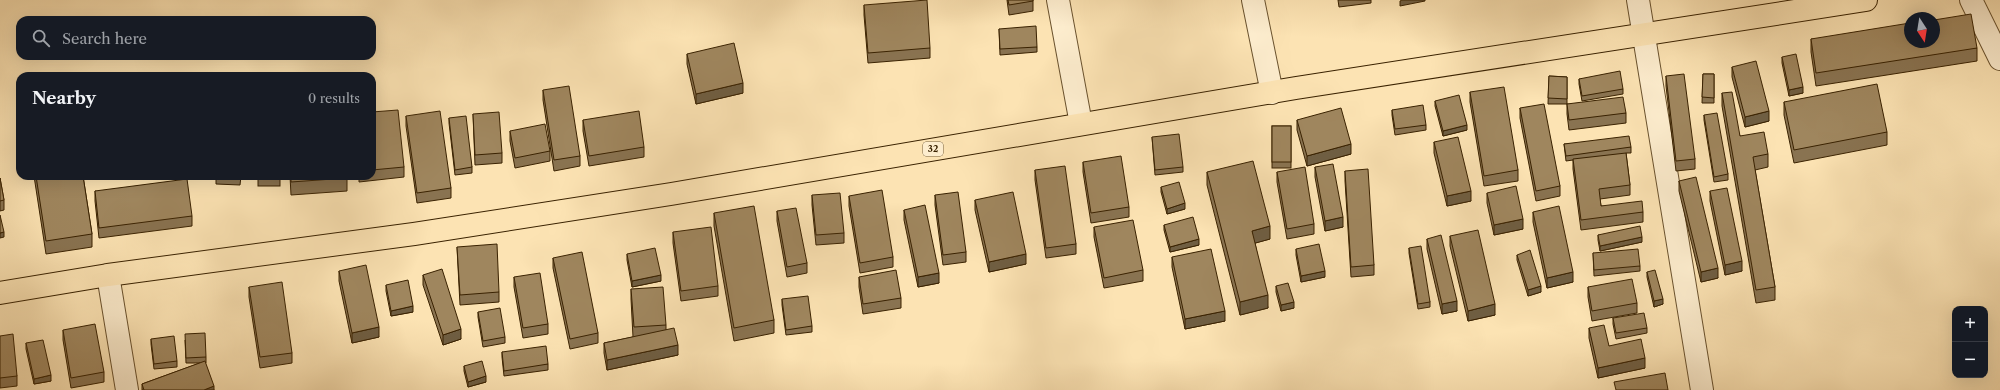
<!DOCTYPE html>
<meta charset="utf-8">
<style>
:root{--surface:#171b24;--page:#20242c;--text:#f1f3f6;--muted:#9ea1a6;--line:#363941}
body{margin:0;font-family:"Libre Caslon Text",serif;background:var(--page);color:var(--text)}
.controls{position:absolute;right:12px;bottom:12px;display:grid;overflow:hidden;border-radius:8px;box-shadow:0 4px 16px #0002}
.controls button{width:36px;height:36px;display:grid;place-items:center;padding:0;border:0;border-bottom:1px solid var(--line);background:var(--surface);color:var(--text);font:20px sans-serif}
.compass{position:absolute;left:1904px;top:12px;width:36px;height:36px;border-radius:50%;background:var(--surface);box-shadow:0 4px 16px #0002;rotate:168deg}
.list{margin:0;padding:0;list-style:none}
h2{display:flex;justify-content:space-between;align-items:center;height:52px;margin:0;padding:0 16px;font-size:17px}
h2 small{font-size:13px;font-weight:400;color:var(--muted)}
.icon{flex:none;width:22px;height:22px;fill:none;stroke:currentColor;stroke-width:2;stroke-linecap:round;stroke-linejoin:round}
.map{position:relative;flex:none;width:2000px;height:390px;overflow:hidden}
.search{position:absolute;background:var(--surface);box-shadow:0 4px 16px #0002;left:16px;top:16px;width:360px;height:44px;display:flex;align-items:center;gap:10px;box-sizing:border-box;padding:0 14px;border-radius:12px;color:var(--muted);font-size:15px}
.panel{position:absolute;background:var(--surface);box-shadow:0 4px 16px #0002;left:16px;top:72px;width:360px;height:108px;border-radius:12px}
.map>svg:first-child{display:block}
</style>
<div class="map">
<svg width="2000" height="390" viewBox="0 0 2000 390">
<rect width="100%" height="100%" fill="#fce3b3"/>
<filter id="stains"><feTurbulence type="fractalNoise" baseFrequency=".005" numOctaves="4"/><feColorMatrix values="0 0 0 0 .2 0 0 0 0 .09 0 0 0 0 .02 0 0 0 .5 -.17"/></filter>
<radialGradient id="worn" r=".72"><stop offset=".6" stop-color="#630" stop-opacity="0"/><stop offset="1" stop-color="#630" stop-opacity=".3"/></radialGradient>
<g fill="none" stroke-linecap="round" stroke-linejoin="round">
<g stroke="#6a522e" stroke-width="24">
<g id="minor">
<path d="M1058,0L1081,124"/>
<path d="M1253,0L1272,93"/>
<path d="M1638,0L1702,390"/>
<path d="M1971,0L2000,59"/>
<path d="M108,275L127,390"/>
</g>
</g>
<g stroke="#3a2201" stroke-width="24">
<path id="highway" d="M0,293L108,275L414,234L671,194L1296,88L1866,0"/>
</g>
<use href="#minor" stroke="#fdedce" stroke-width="22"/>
<use href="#highway" stroke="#fce3b3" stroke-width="22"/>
</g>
<g fill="#897351" stroke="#3a2201">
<path d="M1007,0H1033V11L1009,15Z"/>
<path d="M1338,0H1371V3L1339,7Z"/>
<path d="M864,5L930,48V58L868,63L864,15Z"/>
<path d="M999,29L1037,47V52L1000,55Z"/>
<path d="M1811,39L1977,48V61L1816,86L1811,52Z"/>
<path d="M687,54L743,93L696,104L687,64Z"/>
<path d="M1782,57L1803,93L1789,96L1782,63Z"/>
<path d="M1732,67L1769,121L1745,127L1732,77Z"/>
<path d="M1703,74H1714V103H1702Z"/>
<path d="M1549,76L1567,77V104H1548Z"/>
<path d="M1666,76L1695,159V169L1676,171L1666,86Z"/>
<path d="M1579,79L1623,89V94L1582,101L1579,84Z"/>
<path d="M543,90L580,156V166L554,171L543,100Z"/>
<path d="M1470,92L1518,170V181L1484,186L1470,102Z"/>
<path d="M1722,93L1740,136L1768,154V167L1755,170L1775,287V300L1756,303L1722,106Z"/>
<path d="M1435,101L1467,130L1443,136L1435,106Z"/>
<path d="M1784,102L1887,132V145L1794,163L1784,115Z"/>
<path d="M1567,104L1626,113V123L1569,130L1567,114Z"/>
<path d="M1520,108L1560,186V196L1536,201L1520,118Z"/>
<path d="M1392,110L1426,125V130L1395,135L1392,115Z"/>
<path d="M372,112L404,167V177L359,182V176H372Z"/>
<path d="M473,114L502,153V163L475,165Z"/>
<path d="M1704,115L1728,174V180L1714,182L1704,120Z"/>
<path d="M406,116L451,188V198L417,203L406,126Z"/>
<path d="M449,118L472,167V173L455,175L449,123Z"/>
<path d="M583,120L644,147V157L589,166L583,131Z"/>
<path d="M1297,120L1351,154L1307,166L1297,130Z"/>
<rect x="1272" y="126" width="19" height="42"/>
<path d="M510,131L550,151V161L515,168L510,141Z"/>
<path d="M1152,137L1183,167V172L1155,175Z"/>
<path d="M1434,142L1471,201L1447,206L1434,153Z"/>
<path d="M1564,144L1631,147V153H1626L1630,185V195L1600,199L1601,206L1643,212V222L1581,230L1573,169V160L1566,161Z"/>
<path d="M1083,162L1129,207V217L1091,223L1083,172Z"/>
<path d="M1315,167L1343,227L1325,231L1315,177Z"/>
<path d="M1035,170L1076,244V254L1046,258L1035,180Z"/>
<path d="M1345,171L1374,265V275L1351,277L1345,181Z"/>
<path d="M1207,172L1270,239L1255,243L1268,308L1240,315L1207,185Z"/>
<path d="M1277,172L1314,224V234L1287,239L1277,182Z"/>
<path d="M34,176H83L92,234V247L46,254Z"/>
<path d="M216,176H241L240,185L216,184Z"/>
<rect x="258" y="176" width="22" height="10"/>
<path d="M290,176H347V191L291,195Z"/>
<path d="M0,178L4,200V210L0,211Z"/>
<path d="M1679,181L1718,278L1701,282L1679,191Z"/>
<path d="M1161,187L1185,209L1167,214L1161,192Z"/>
<path d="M95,191L192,216V226L99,238L95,201Z"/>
<path d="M1710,191L1742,271L1725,275L1710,201Z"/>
<path d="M1487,193L1523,229L1494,235L1487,203Z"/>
<path d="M812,195L844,233V243L816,245L812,205Z"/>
<path d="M935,195L966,252V262L943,265L935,205Z"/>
<path d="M849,196L893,257V267L860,273L849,206Z"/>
<path d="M975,200L1026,264L989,272L975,210Z"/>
<path d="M904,210L939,283L918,287L904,220Z"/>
<path d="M777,211L807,263V273L787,277L777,221Z"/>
<path d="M1533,212L1573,282L1547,288L1533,222Z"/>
<path d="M714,213L774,320V333L734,341L714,226Z"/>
<path d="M1164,225L1199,245L1170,252L1164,230Z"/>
<path d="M1094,227L1143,270V281L1104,288L1094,237Z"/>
<path d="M673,232L718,286V296L681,301L673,243Z"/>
<path d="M1598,235L1642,242L1600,251L1598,240Z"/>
<path d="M1450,236L1495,315L1468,321L1450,246Z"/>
<path d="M1427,239L1457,311L1442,314L1427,249Z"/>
<path d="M457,247L499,292V302L460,305Z"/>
<path d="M1409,248L1430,302V307L1418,309L1409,253Z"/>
<path d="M1296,249L1325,277L1301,282L1296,255Z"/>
<path d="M1593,253L1640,266V271L1594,276Z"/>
<path d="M627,254L661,281L632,287L627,260Z"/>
<path d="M1517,255L1541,292L1528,296L1517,260Z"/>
<path d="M1172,257L1225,321L1185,329L1172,267Z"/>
<path d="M553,258L598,333V343L570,349L553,268Z"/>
<path d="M339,271L379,337L352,343L339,281Z"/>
<path d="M1647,272L1663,304L1654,307L1647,277Z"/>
<path d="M423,275L461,339L443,345L423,285Z"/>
<path d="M514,277L548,324V334L523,338L514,287Z"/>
<path d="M859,277L901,298V308L863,314L859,287Z"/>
<path d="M386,285L413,312L391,316L386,291Z"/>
<path d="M1276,286L1294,308L1281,311L1276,292Z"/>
<path d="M249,287L292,353V363L260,368L249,297Z"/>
<path d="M1588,287L1637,303V313L1592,321L1588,297Z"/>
<path d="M631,289L666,325V330L678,355L607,370L604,353V343L633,337L631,299Z"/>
<path d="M782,299L812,326V332L786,335L782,305Z"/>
<path d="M478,312L505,337V343L483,347L478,317Z"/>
<path d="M1613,318L1647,328V333L1616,339L1613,324Z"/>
<path d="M1589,328L1609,346L1645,368L1598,378L1589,338Z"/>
<path d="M63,330L104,372V382L71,388L63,340Z"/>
<path d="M0,336L17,376V386L0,388Z"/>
<path d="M151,339L177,361V367L154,369L151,344Z"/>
<path d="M185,340L206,357V363H205L214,390H142V384L200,363H186Z"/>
<path d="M26,343L51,381L34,384L26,349Z"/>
<path d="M502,352L548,364V370L504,376L502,357Z"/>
<path d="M464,366L486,382L468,387L464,371Z"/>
</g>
<g fill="#6f5e42" stroke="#3a2201">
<path d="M1402,0H1425V1L1400,6V1Z"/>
<path d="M743,83V93L696,104V94Z"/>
<path d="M1803,87V93L1789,96V90Z"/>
<path d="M1769,111V121L1745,127V117Z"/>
<path d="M1467,125V130L1443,136V131Z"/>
<path d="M1351,144V154L1307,166V156Z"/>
<path d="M1471,191V201L1447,206V196Z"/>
<path d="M1185,203V209L1167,214V209Z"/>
<path d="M1343,217V227L1325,231V221Z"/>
<path d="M1523,219V229L1494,235V225Z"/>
<path d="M1270,226V239L1252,244V231Z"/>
<path d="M4,232V237L0,238V233Z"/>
<path d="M1642,237V242L1600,251V246Z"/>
<path d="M1199,239V245L1170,252V247Z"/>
<path d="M1026,254V264L989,272V262Z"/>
<path d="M1742,261V271L1725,275V265Z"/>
<path d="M1718,268V278L1701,282V272Z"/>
<path d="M1325,271V277L1301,282V276Z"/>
<path d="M1573,272V282L1547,288V278Z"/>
<path d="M939,273V283L918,287V277Z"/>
<path d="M661,275V281L632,287V281Z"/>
<path d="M1541,286V292L1528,296V290Z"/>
<path d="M1268,295V308L1240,315V302Z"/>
<path d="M1663,299V304L1654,307V301Z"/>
<path d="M1457,301V311L1442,314V304Z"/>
<path d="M1294,302V308L1281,311V305Z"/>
<path d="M1495,304V315L1468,321V311Z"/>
<path d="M413,306V312L391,316V311Z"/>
<path d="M1225,311V321L1185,329V319Z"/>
<path d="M379,327V337L352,343V333Z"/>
<path d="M461,329V339L443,345V335Z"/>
<path d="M678,345V355L607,370V360Z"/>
<path d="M1645,358V368L1598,378V368Z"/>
<path d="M51,375V381L34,384V379Z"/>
<path d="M486,376V382L468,387V382Z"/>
<path d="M214,386V390H204Z"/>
</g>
<g fill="#9f865e" stroke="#3a2201">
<path d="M927,0L930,48L868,53L864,5Z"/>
<path d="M1008,0H1033V1L1009,5Z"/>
<path d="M1971,14L1977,48L1816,73L1811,39L1910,23V42H1934V20Z"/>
<path d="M1036,26L1037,47L1000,49L999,29Z"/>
<path d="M734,43L743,83L696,94L687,54Z"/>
<path d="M1796,54L1803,87L1789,90L1782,57Z"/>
<path d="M1756,61L1769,111L1745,117L1732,67Z"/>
<path d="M1620,71L1623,89L1582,96L1579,79Z"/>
<path d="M1684,74L1695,159L1676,161L1666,76Z"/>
<path d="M1703,74H1714V98L1702,97Z"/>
<path d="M1549,76L1567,77V99L1548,98Z"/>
<path d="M1877,84L1887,132L1794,150L1784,102Z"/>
<path d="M569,86L580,156L554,160L543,90Z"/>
<path d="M1504,87L1518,170L1484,176L1470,92Z"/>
<path d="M1732,92L1740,136L1764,132L1768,154L1753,157L1775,287L1756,290L1722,93Z"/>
<path d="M1459,95L1467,125L1443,131L1435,101Z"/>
<path d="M1623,97L1626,113L1569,120L1567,104Z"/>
<path d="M1544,104L1560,186L1536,191L1520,108Z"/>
<path d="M1423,105L1426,125L1395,129L1392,110Z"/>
<path d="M1341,108L1351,144L1307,156L1297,120Z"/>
<path d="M398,110L404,167L372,170V112Z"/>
<path d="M440,111L451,188L417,193L406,116Z"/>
<path d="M639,111L644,147L589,156L583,120Z"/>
<path d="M499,112L502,153L475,155L473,114Z"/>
<path d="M1717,113L1728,174L1714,177L1704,115Z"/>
<path d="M466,116L472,167L455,170L449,118Z"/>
<path d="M545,124L550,151L515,158L510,131Z"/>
<rect x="1272" y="126" width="19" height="36"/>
<path d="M1179,134L1183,167L1155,170L1152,137Z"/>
<path d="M1629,136L1631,147L1566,156L1564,144Z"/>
<path d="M1458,137L1471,191L1447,196L1434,142Z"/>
<path d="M1626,153L1630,185L1599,189L1601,206L1642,201L1643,212L1581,220L1573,159Z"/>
<path d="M1121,156L1129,207L1091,213L1083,162Z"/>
<path d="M1253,161L1270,226L1252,231L1268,295L1240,302L1207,172Z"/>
<path d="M1333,164L1343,217L1325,221L1315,167Z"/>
<path d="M1065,166L1076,244L1046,248L1035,170Z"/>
<path d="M1305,167L1314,224L1287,229L1277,172Z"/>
<path d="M1368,169L1374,265L1351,267L1345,171Z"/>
<path d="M36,176H83L92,234L46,241Z"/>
<path d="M291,176H347V178L291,182Z"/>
<path d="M1696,177L1718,268L1701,272L1679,181Z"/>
<path d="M0,178L4,200L0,201Z"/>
<path d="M187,179L192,216L99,228L95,191Z"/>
<path d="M1179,182L1185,203L1167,209L1161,187Z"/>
<path d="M1516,186L1523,219L1494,225L1487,193Z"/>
<path d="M1727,188L1742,261L1725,265L1710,191Z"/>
<path d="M882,190L893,257L860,263L849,196Z"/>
<path d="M958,192L966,252L943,255L935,195Z"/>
<path d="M1013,192L1026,254L989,262L975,200Z"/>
<path d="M840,193L844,233L816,235L812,195Z"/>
<path d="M925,205L939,273L918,277L904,210Z"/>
<path d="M754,206L774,320L734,328L714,213Z"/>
<path d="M1559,206L1573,272L1547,278L1533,212Z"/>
<path d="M796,208L807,263L787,267L777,211Z"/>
<path d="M0,215L4,232L0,233Z"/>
<path d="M1193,217L1199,239L1170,247L1164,225Z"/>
<path d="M1133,220L1143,270L1104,278L1094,227Z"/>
<path d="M1640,226L1642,237L1600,246L1598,235Z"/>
<path d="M711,227L718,286L681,291L673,232Z"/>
<path d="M1478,230L1495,304L1468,311L1450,236Z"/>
<path d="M1441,235L1457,301L1442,304L1427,239Z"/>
<path d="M497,244L499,292L460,295L457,247Z"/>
<path d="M1319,244L1325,271L1301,276L1296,249Z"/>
<path d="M1421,246L1430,302L1418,304L1409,248Z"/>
<path d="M655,248L661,275L632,281L627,254Z"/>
<path d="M1211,249L1225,311L1185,319L1172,257Z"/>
<path d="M1638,249L1640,266L1594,270L1593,253Z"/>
<path d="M1530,250L1541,286L1528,290L1517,255Z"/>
<path d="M582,252L598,333L570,339L553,258Z"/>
<path d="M366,265L379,327L352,333L339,271Z"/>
<path d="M442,269L461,329L443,335L423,275Z"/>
<path d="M896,270L901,298L863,304L859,277Z"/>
<path d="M1655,270L1663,299L1654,301L1647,272Z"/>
<path d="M540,273L548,324L523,328L514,277Z"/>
<path d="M1632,279L1637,303L1592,311L1588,287Z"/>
<path d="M408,280L413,306L391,311L386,285Z"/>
<path d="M282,282L292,353L260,357L249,287Z"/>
<path d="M1288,283L1294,302L1281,305L1276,286Z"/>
<path d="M663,287L666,325L634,327L631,289Z"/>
<path d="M808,296L812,326L786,330L782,299Z"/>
<path d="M500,308L505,337L483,341L478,312Z"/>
<path d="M1644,313L1647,328L1616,333L1613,318Z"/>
<path d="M95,324L104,372L71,378L63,330Z"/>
<path d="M1604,325L1609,346L1641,339L1645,358L1598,368L1589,328Z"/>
<path d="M674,328L678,345L607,360L604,343Z"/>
<path d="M205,333L206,357L186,358L185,334Z"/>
<path d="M13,334L17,376L0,378V336Z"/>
<path d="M174,336L177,361L154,364L151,339Z"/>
<path d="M43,340L51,375L34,379L26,343Z"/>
<path d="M546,346L548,364L504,371L502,352Z"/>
<path d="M205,361L214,386L204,390H144L142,384Z"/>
<path d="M482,361L486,376L468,382L464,366Z"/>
<path d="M1665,373L1668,390H1616L1614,382Z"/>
</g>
<g text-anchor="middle" stroke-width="3" stroke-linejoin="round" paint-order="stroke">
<rect fill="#fdedce" stroke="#745f3e" stroke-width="1" x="923" y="142" width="20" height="14" rx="3"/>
<g font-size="9" font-weight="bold" fill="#3a2201">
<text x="933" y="152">32</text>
</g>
</g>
<rect width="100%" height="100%" filter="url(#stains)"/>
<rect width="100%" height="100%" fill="url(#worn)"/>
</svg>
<div class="controls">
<button>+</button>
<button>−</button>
</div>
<svg class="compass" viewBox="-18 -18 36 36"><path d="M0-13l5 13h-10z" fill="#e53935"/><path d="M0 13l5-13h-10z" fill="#9ea1a6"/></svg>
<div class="search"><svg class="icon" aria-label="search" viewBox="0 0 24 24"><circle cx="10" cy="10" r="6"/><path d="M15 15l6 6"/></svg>Search here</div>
<section class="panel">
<h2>Nearby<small>0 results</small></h2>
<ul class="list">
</ul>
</section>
</div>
